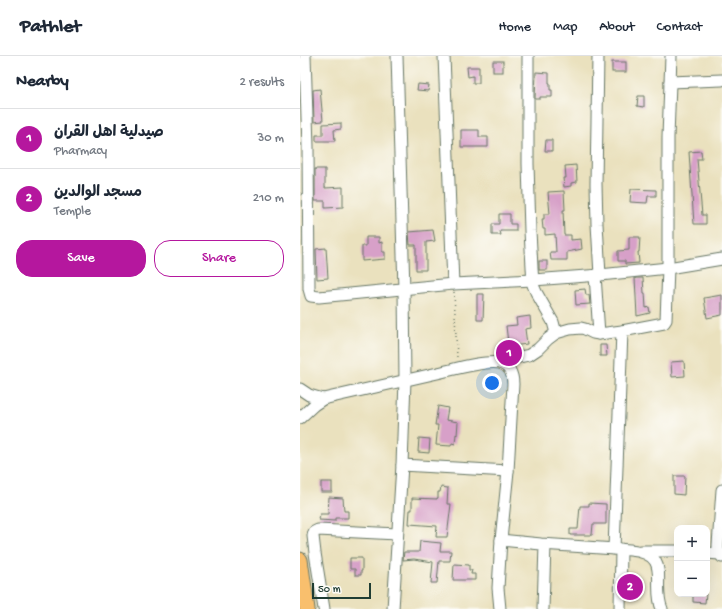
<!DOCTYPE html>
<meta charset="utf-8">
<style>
:root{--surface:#fff;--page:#f6f6f7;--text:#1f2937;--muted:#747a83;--line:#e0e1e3;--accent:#b5179e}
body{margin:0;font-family:"Gochi Hand","Playpen Sans Arabic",sans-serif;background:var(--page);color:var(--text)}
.controls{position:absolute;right:12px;bottom:12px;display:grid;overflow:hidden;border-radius:8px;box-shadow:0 4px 16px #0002}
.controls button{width:36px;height:36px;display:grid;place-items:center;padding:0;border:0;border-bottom:1px solid var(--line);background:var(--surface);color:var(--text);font:20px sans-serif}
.scale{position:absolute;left:12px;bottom:10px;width:59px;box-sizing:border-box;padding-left:4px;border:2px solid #1f3d34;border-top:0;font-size:11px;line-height:14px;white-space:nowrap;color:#1f3d34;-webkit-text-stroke:3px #fdfcf7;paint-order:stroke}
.you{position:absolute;left:192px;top:327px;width:14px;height:14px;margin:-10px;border:3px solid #fff;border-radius:50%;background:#1a73e8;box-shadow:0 0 0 6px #1a73e833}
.badge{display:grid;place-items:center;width:26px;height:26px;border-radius:50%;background:var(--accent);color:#fff;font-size:13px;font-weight:700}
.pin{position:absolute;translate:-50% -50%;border:2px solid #fff;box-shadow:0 1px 4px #0006}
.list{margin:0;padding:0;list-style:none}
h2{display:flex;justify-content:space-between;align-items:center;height:52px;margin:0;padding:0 16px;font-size:17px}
h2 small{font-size:13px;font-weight:400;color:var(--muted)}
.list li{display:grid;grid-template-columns:26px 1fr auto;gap:12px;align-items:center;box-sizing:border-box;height:60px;padding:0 16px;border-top:1px solid var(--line)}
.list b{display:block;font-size:15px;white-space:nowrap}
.list p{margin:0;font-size:13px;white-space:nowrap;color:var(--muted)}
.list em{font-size:13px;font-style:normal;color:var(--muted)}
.actions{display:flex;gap:8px;padding:12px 16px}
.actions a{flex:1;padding:9px 0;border:1px solid var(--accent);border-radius:16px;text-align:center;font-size:14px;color:var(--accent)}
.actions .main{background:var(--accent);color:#fff}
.map{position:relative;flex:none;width:422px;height:553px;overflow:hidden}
header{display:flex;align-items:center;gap:24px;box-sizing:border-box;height:56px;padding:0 20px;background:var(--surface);border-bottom:1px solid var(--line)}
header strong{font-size:19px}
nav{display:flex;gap:22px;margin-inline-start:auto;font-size:14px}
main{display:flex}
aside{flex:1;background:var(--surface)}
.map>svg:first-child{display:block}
</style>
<header>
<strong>Pathlet</strong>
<nav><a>Home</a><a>Map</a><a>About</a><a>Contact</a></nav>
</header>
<main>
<aside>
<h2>Nearby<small>2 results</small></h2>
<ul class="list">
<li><span class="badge">1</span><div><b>صيدلية اهل القران</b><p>Pharmacy</p></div><em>30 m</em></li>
<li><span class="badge">2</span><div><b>مسجد الوالدين</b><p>Temple</p></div><em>210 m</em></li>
</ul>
<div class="actions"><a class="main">Save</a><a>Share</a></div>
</aside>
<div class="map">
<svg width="422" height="553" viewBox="0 0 422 553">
<rect width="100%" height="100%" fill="#fdfcf7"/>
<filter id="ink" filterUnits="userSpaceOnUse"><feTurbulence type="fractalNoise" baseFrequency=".025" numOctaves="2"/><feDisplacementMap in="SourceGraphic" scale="8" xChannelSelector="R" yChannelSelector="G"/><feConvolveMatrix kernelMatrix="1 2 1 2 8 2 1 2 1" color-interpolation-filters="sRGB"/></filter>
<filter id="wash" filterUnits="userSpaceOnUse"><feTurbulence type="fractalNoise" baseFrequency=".012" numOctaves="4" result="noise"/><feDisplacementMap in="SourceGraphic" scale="16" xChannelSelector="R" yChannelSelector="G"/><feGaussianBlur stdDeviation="0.9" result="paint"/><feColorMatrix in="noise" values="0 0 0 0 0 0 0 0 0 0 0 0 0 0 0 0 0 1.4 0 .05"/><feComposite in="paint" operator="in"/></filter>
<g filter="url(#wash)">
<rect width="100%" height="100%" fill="#eae1be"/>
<g id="blocks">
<g fill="#d7a0c8">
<rect x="193" y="5" width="10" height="11"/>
<rect x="312" y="6" width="14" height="10"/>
<path d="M167,11H179V27H173V20L168,21Z"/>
<path d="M236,16L249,17V27H250V34H252V41H240V43H235Z"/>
<path d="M118,28L129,29L128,35L117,34Z"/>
<path d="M20,33L23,65L14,66L13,34Z"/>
<path d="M338,40H344V51L337,50Z"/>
<path d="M41,67V73L34,74L35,85H16V79H23V68Z"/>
<path d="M161,74H179V81H188V91H161Z"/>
<path d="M246,84H252V95H245Z"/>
<path d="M401,95L402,103H397L402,159H406V168H394L389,96Z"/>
<path d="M276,109L277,126L271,127V130L264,131L263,122H266L265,110Z"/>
<path d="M15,113H25V132L43,131V151L25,152V145H15Z"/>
<path d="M331,133L356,134V140H348L347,147L330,146Z"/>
<path d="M264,135L265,154H263L264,179H271V184L281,183L282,193L267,196V204H251L250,196H256L255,178L245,179V173H243L242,163H244V158H250L248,136Z"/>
<path d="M199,158H210V168H216V175H200L201,179H192V168H199Z"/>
<path d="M133,174L135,185L126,186V214H116V189H110L109,176Z"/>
<path d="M66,181H79V187L82,186V196H85V203L62,205V190H66Z"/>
<path d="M329,181H340L339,196H338L339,207L325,208V205H318V195L329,194Z"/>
<path d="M26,192L28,222L17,223L16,193Z"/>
<rect x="239" y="205" width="8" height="9"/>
<path d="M335,222H343L344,237H345L346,252L349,251L350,257L337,260Z"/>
<path d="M285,233L286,239H289L290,248L276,249L275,234Z"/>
<path d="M177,238H184L183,264H177Z"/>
<path d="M422,239V259L407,262L404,242Z"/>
<path d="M230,260L231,272L225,273L227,288L212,290V293L204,295L202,288L208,287L206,270L217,269L216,262Z"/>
<path d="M300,289H306L307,300H300Z"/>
<path d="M384,305L385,320L372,321L371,306Z"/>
<path d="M138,350L148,352L146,364L158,366L157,379L156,378L155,388L152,387L151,390L136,389L138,369H135Z"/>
<path d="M119,382L130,383L129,397L118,396Z"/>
<path d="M374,420H385L384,439L374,438Z"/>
<rect x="21" y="426" width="11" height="10"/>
<path d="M141,431L148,432L147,448H151L147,481H136L137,470L109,468L110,454H112V442L137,443V442H138V436H140Z"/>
<path d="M29,441L43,442L44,455H48V462H35V465L19,464L20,458H28Z"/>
<path d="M289,447L306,448V468H293L292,479H270V473H278L280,450H289Z"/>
<path d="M120,485L141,487L140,495H151L150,505H139L137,527H131L133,506L114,503L103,504L104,496H119Z"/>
<path d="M50,502H62V515H61V519H55V513H50Z"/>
<path d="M154,508L169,509V514H172L171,518H175V524H153Z"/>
<path d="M393,538H406L405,547L393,546Z"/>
</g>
</g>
</g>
<g filter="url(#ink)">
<use href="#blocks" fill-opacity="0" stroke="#667664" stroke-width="1"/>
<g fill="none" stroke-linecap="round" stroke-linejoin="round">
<g stroke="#667664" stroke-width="13">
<g id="minor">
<path d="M5,0L8,91L9,233L11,240L19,241L153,228L233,224L300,219L368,212L422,203"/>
<path d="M144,0L153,228"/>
<path d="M228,0V108L230,175L233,229L236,236L253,266L256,277"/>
<path d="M298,0L296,128L297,168L300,219"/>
<path d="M370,26L422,24"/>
<path d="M295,219L299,278"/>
<path d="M197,306L229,299L238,293L248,283L256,277L270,273L281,272L285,273L293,277L299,278L322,275L364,267L366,264L368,212V81L371,0"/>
<path d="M0,333L9,339L23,343"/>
<path d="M0,362L14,349L23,343C63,334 102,325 142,316C155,313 187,304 199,307C209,309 213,318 213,328L208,415L201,484L241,488L330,494C374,498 351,528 362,553"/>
<path d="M102,409L208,415"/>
<path d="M422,434L418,489V494L422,501"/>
<path d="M314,493L322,275"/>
<path d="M341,495H377"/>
<path d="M407,497L419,498"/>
<path d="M24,553L15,497L13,480L14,476L18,474L97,478"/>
<path d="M93,553L102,409L105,324L104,233L97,0"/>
<path d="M200,553L198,532L201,484"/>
<path d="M243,553L245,489"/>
<path d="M320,553L321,493"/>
</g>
</g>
<g stroke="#667664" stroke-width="17">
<path id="highway" d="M0,504L7,553"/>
</g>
<path stroke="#667664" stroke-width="1.5" stroke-dasharray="1 3" stroke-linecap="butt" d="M154,236L157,302"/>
<use href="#minor" stroke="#fff" stroke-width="11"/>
<use href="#highway" stroke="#f9bf6d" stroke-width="15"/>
</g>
</g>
</svg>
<div class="controls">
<button>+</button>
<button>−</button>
</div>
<div class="scale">50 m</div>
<div class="you"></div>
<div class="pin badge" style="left:209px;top:297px">1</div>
<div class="pin badge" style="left:330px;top:531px">2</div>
</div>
</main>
